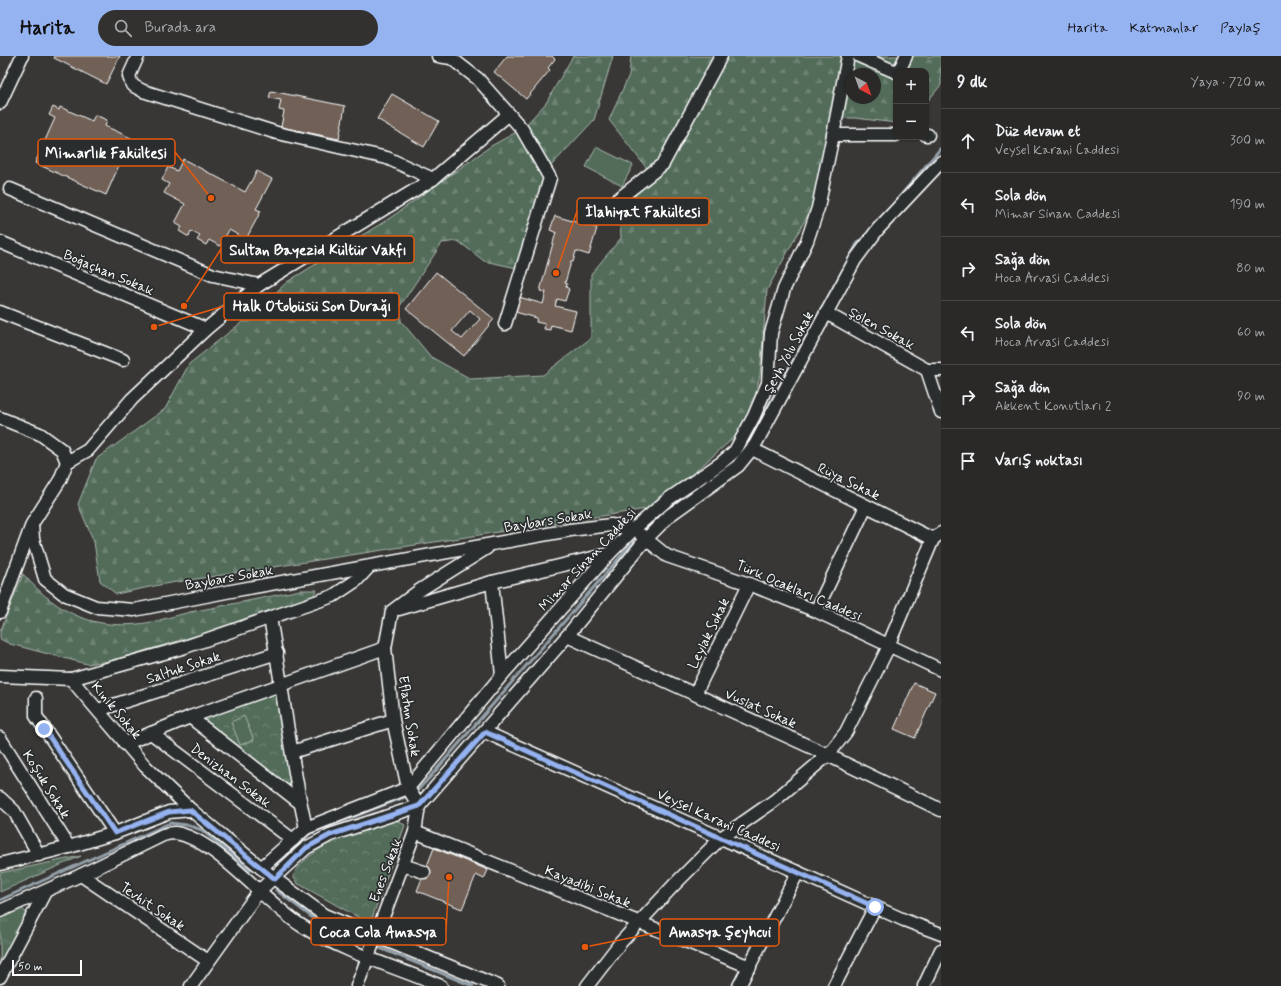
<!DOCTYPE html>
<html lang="tr">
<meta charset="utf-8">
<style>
:root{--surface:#2a2928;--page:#323130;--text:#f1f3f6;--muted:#a5a6a8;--line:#464545;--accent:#95b2f1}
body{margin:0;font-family:Mynerve,sans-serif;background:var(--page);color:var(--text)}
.controls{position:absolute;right:12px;top:12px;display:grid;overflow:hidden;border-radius:8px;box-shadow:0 1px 3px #0004}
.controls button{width:36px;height:36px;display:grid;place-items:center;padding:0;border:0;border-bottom:1px solid var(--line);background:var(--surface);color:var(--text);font:20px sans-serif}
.compass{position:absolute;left:845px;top:12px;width:36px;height:36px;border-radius:50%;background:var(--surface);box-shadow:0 1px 3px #0004;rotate:139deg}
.scale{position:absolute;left:12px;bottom:10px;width:70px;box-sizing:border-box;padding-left:4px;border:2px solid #fff;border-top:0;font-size:11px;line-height:14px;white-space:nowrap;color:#fff;-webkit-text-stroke:3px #2a2d2e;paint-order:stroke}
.stop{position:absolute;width:12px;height:12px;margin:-9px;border:3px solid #95b2f1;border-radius:50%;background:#fff}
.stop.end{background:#95b2f1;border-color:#fff;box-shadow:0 1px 4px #0008}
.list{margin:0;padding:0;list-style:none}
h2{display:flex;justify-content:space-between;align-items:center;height:52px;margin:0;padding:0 16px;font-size:17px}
h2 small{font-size:13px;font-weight:400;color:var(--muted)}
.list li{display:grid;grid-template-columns:26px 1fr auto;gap:12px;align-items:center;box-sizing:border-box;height:64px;padding:0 16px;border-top:1px solid var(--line)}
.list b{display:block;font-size:15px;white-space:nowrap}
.list p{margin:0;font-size:13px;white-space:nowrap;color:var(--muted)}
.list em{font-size:13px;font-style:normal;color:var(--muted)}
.icon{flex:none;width:22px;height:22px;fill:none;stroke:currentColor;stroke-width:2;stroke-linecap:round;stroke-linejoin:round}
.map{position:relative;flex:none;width:941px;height:930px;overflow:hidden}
header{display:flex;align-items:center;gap:24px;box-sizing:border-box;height:56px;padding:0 20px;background:var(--accent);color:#111}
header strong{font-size:19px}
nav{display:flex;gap:22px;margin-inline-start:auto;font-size:14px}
.search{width:280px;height:36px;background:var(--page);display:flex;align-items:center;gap:10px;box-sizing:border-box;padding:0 14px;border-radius:22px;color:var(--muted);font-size:15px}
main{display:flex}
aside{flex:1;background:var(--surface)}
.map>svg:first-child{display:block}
</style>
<header>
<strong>Harita</strong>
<div class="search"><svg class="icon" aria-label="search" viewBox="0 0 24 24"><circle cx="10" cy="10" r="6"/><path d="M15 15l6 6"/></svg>Burada ara</div>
<nav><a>Harita</a><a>Katmanlar</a><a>Paylaş</a></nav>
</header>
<main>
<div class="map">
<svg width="941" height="930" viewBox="0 0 941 930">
<defs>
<pattern id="grass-tufts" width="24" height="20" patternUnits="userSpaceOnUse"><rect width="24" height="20" fill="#536c5a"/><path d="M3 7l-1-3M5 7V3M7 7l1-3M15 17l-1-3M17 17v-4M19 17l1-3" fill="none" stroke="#6d8273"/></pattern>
<pattern id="forest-firs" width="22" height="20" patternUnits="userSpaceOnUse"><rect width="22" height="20" fill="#536c5a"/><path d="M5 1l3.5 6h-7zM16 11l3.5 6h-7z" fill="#6d8273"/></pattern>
<pattern id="park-crowns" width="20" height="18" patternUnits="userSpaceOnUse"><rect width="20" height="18" fill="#536c5a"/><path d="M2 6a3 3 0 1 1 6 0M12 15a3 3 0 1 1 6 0" fill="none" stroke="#6d8273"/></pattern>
</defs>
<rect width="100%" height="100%" fill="#383736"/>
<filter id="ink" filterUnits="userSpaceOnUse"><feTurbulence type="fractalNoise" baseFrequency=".025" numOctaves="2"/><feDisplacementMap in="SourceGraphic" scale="8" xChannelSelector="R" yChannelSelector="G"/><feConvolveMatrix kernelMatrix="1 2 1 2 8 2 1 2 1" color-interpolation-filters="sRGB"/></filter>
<g filter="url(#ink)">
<g fill="url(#grass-tufts)" stroke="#a9b6ac">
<path d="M81,800L0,836V817Z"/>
<path d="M20,850L27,858L0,907V860Z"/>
</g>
<g fill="url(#forest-firs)" stroke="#a9b6ac" fill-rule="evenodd">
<path d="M573,0H613L594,64L550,111L517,212L484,205L458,185L442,187L400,250L401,265L431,301L471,323L543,319L591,282V218L621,182L620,158L652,119L609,64L629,19L631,0H941V29L926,47V15H896V67L855,62H832L825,86L830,118L767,234L760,319L753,349L736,380L653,452L164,528L116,538L100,525L94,486L78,448L96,403L165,353L189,308L256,255L287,226L390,162L491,90L522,73L546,47ZM851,18H875V42H851Z"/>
<path d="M23,518C59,559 97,576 152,566C165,563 177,559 190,556C227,549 264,542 300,534H317L312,542L239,567L110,605L87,608L10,588L0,583V576Z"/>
</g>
<g fill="url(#park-crowns)" stroke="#a9b6ac">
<path d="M277,637L292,724L289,729H287L202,663Z"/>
<path d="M396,764L405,769L370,868L297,827L293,820C312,785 361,776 396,764Z"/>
</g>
<g fill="#536c5a" stroke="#a9b6ac">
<path d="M596,91L633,109L622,130L586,111Z"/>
<path d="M244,660L254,684L240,689L231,666Z"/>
</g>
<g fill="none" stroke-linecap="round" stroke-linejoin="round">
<g stroke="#95a1aa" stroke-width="3">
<path d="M895,146L941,92"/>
<path d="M744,394L857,188L873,171"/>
<path d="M729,410L740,398"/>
<path d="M700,428L719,416"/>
<path d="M642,476L650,467"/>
<path d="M415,737L431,720L638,480"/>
<path d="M276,809L311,777L410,739"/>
<path d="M276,834L321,868L370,888"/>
<path d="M0,844L170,767L187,769L202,774L250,814"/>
<path d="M375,890L473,930"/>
</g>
</g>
<g fill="#706057" stroke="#fff" fill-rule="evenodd">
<path d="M55,0H120L106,28L54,2Z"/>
<path d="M507,0H552L555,3L548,12L550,14L526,43L494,16Z"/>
<path d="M271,35L345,50L339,83L281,71L284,55L279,54L281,44L269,42Z"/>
<path d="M392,38L439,65L424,91L377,63Z"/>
<path d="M53,51L59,54L60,51L92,65L95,59L107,64L105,70L131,82L106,139L35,107L55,62L49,59Z"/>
<path d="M183,103L245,136L257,115L272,123L256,153L261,155L246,183L229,174L220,190L209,184L206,189L197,184L200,180L191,175L189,181L179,175L182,171L175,167L185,148L164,137L169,128L162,124L168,111L177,115Z"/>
<path d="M555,160L597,172L589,199L576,195L573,206H571L565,227L567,228L566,231L569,233L565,245L557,243L555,250L576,255L571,274L551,269L550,274L544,273L545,268L536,266L537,262L515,256L519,241L543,248L546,236L540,235L556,176L550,174Z"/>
<path d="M436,216L494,263L464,300L406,253ZM470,254L480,263L462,283L452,275Z"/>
<path d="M914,627L935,636L915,682L894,673Z"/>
<path d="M434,792L488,814L484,823L476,819L462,853L417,835Z"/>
</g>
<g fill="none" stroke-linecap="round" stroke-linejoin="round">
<g stroke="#fff" stroke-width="15">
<g id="minor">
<path d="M138,0L129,20L132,29L143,35L277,77L387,102L433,123"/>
<path d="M438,0L451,2L478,23L522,73L550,122L505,268"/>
<path d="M859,0L896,16"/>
<path d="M899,15L906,0"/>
<path d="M0,47L22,0"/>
<path d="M833,79L848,0"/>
<path d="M926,79H928"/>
<path d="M10,133L213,219L259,229L433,123L509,58"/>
<path d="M598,159L663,108L721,0"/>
<path d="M0,186L206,273"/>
<path d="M0,256L123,304"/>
<path d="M826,257L927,314L941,356"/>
<path d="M927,314H941"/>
<path d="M0,362L40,378L62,394L67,406L60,424L32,468L33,483L45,523L64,538L96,551L134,554L226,536L570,474L611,469L634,473"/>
<path d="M752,393L933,483"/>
<path d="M67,406L88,394L132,343L206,273L259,229"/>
<path d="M641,479L667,500L749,528L816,555L941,614"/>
<path d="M492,526L502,619"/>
<path d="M399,553L492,526L609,498"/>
<path d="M816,555L866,450"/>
<path d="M0,556L31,471"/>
<path d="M270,562C283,632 290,703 306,772"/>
<path d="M567,580L815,693L941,754"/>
<path d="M888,590L933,483L941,477"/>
<path d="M0,620L71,623L145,710L191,754"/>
<path d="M71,623L182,592L333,540L357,524L369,511"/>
<path d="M695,638L749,528"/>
<path d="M36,642V660L115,777"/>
<path d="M98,654L277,597"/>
<path d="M190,661L299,746"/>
<path d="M485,676L904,864L941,878"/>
<path d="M151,677L293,784"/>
<path d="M0,682L69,791"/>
<path d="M125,688L190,661L385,592L392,555L420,534L487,492"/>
<path d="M292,696L393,664"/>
<path d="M0,742L14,755L39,799"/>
<path d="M415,776L750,911"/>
<path d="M0,808L69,791L115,777L169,756L191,754L275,823L324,859L498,930"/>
<path d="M403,809L424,816"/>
<path d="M261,812L306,772L408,732L502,619L609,498L634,473L667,444L721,407L735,395L754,360L768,327L771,277L784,233L807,185L818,152L833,79H896"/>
<path d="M81,819L208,905"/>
<path d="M0,855L81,819L163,779C166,778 171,777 175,777C215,782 266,848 302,870C344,896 395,911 441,930"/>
<path d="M0,921L45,836"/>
<path d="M191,930L259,835L306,792L330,779L419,750L567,580L646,483L670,459L738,410L755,389L855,204L878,173L941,106"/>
<path d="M357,930L415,776L419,750L408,732L393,664L385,592"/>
<path d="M587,930L621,886L674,829L721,782L774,745L828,699L846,676L889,590"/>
<path d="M739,930L798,816"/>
<path d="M834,930L875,851"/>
<path d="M924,930L941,894"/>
</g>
</g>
<use href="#minor" stroke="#2a2d2e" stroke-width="12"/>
</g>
</g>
<g fill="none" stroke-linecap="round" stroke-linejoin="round" filter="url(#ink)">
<path stroke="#95b2f1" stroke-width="5" d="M44,673L115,777L169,756L190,754L275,823L306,792L330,779L419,750L485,676L875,851"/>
</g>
<g text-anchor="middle" stroke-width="3.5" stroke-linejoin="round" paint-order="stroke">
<g font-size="14" fill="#fff" stroke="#2a2d2e">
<text transform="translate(109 216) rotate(23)" y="5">Boğaçhan Sokak</text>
<text transform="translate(882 272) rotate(29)" y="5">Şölen Sokak</text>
<text transform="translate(788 296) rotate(-62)" y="5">Şeyh Yolu Sokak</text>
<text transform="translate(849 425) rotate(26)" y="5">Rüya Sokak</text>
<text transform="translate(548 464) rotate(-9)" y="5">Baybars Sokak</text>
<text transform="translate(587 503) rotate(-47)" y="5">Mimar Sinan Caddesi</text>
<text transform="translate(229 521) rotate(-10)" y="5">Baybars Sokak</text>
<text transform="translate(799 534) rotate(23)" y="5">Türk Ocakları Caddesi</text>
<text transform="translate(708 577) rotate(-64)" y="5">Leylak Sokak</text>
<text transform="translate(183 611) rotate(-18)" y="5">Saltuk Sokak</text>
<text transform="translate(761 652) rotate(24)" y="5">Vuslat Sokak</text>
<text transform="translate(117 654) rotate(50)" y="5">Kınık Sokak</text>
<text transform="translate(410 660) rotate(81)" y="5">Eflatun Sokak</text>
<text transform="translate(231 719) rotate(37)" y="5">Denizhan Sokak</text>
<text transform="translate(47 728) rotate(58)" y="5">Koşuk Sokak</text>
<text transform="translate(719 764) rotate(24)" y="5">Veysel Karani Caddesi</text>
<text transform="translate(385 814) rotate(-69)" y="5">Enes Sokak</text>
<text transform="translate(588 830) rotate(22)" y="5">Kayadibi Sokak</text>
<text transform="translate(153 850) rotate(34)" y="5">Tevhit Sokak</text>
</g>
</g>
<path fill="none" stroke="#e8590c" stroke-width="1.5" d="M211 142L175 96M556 217L577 155M184 250L221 193M154 271L224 250M449 821L446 875M585 891L660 876"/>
<g fill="#e8590c" stroke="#2a2d2e" stroke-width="1.5">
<circle cx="211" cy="142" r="4"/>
<circle cx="556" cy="217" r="4"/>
<circle cx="184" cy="250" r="4"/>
<circle cx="154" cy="271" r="4"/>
<circle cx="449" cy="821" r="4"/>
<circle cx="585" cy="891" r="4"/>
</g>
<g fill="#2a2d2e" stroke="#e8590c" stroke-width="1.5">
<rect x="38" y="83" width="137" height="27" rx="4"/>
<rect x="577" y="142" width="132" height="27" rx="4"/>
<rect x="221" y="180" width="193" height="27" rx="4"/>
<rect x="224" y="237" width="175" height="27" rx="4"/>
<rect x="311" y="862" width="135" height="27" rx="4"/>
<rect x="660" y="863" width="119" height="27" rx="4"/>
</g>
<g font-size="15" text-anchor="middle" font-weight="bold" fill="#fff">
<text x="106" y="102">Mimarlık Fakültesi</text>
<text x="643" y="161">İlahiyat Fakültesi</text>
<text x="318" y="199">Sultan Bayezid Kültür Vakfı</text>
<text x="312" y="255">Halk Otobüsü Son Durağı</text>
<text x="378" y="881">Coca Cola Amasya</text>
<text x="720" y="881">Amasya şeyhcui</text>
</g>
</svg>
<div class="controls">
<button>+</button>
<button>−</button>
</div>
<svg class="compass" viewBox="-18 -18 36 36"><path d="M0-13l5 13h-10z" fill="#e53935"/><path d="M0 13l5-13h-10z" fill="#a5a6a8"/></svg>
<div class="scale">50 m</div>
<div class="stop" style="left:875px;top:851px"></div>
<div class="stop end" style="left:44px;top:673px"></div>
</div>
<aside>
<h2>9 dk<small>Yaya · 720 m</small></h2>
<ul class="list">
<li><svg class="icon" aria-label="ahead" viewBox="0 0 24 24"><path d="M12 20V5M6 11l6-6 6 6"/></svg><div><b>Düz devam et</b><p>Veysel Karani Caddesi</p></div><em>300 m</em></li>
<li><svg class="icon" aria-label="left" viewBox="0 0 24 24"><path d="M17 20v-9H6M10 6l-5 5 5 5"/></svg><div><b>Sola dön</b><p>Mimar Sinan Caddesi</p></div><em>190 m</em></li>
<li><svg class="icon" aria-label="right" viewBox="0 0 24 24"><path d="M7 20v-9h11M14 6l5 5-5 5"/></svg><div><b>Sağa dön</b><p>Hoca Arvasi Caddesi</p></div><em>80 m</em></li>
<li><svg class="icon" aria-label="left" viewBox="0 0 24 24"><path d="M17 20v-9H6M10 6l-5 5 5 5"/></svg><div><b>Sola dön</b><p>Hoca Arvasi Caddesi</p></div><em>60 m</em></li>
<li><svg class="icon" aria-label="right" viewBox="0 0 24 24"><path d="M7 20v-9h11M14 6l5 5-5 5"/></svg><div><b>Sağa dön</b><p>Akkent Konutları 2</p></div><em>90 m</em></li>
<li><svg class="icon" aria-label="arrive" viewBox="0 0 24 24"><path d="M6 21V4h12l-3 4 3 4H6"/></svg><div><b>Varış noktası</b></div></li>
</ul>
</aside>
</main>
